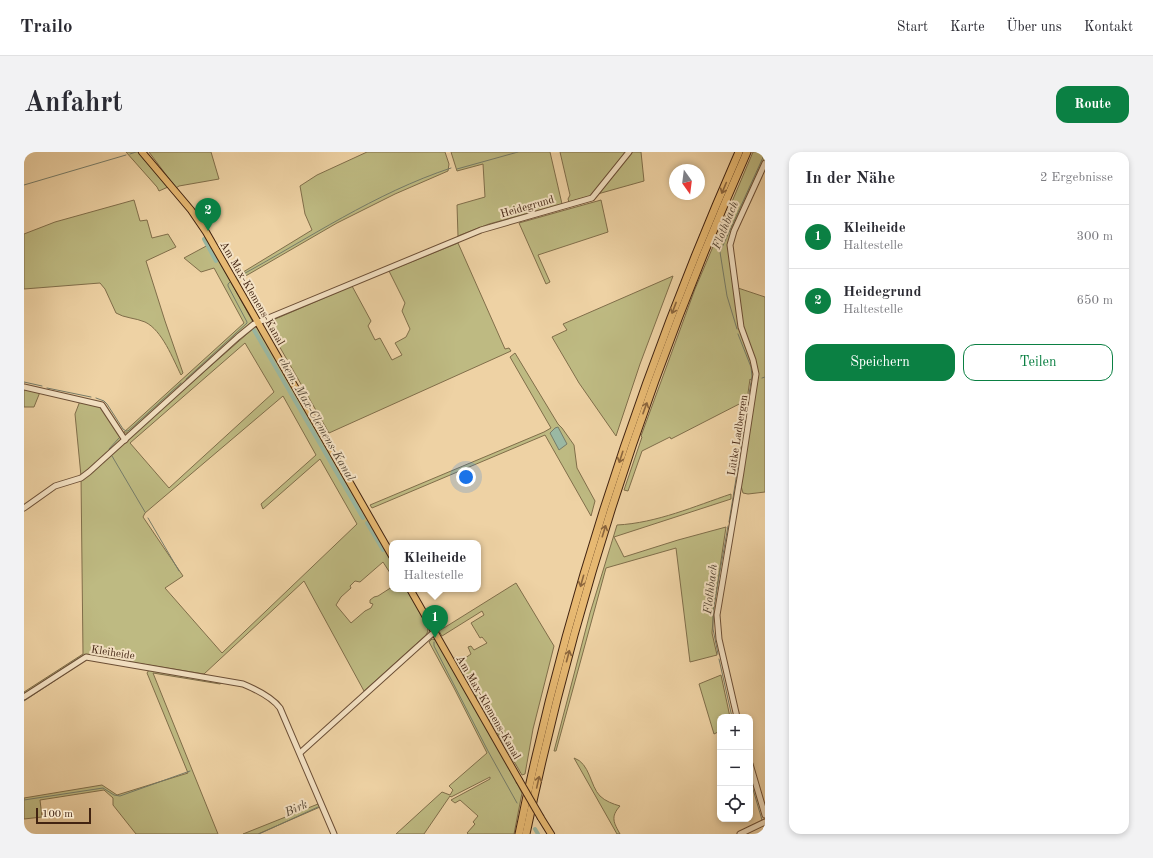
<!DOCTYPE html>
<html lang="de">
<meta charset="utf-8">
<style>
:root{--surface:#fff;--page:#f2f2f3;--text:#2b2b33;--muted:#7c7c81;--line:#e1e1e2;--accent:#0b8043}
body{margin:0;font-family:"Old Standard TT",serif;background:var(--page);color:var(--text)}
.controls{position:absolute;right:12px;bottom:12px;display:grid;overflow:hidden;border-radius:8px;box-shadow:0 2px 6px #0003}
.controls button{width:36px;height:36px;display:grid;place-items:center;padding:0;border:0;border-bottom:1px solid var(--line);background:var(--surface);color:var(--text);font:20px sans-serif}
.compass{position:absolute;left:645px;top:12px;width:36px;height:36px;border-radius:50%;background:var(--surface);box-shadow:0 2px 6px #0003;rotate:166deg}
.scale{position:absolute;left:12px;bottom:10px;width:55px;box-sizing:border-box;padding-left:4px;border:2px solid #412311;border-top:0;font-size:11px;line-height:14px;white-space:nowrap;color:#412311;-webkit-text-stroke:3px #f4e2c4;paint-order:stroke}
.you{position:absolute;left:442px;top:325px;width:14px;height:14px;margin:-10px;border:3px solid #fff;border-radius:50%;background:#1a73e8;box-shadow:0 0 0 6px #1a73e833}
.badge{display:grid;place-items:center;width:26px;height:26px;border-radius:50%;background:var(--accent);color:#fff;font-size:13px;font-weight:700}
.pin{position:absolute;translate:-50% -33px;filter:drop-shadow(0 1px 2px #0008)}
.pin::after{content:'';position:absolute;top:21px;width:14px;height:12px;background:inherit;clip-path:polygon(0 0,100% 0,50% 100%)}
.popup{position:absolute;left:365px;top:388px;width:92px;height:52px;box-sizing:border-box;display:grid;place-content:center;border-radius:8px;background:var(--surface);filter:drop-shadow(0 1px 3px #0005);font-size:13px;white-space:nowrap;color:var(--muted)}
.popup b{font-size:15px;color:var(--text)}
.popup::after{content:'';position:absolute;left:50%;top:100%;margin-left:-8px;border:8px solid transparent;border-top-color:var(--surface)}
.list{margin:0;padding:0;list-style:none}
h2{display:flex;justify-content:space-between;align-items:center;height:52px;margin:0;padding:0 16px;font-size:17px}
h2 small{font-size:13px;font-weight:400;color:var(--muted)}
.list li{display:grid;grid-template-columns:26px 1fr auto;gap:12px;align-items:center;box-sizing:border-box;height:64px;padding:0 16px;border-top:1px solid var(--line)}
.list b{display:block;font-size:15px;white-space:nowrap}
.list p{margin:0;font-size:13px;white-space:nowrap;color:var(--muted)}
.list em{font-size:13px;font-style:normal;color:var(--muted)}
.actions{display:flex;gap:8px;padding:12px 16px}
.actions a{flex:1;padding:9px 0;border:1px solid var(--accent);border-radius:12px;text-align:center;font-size:14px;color:var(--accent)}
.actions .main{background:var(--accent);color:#fff}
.icon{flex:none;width:22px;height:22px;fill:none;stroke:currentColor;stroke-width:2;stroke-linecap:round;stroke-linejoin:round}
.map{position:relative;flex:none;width:741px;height:682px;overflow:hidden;border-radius:12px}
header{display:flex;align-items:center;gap:24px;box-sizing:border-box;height:56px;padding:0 20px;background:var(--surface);border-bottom:1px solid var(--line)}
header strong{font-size:19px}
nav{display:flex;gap:22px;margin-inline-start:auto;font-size:14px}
.intro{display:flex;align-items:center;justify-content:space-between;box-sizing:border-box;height:96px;padding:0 24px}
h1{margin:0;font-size:28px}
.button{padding:10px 18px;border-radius:12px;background:var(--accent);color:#fff;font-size:14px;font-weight:700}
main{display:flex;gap:24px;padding:0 24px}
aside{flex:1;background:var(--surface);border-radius:12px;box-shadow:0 2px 6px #0003}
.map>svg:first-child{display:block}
</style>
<header>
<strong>Trailo</strong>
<nav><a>Start</a><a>Karte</a><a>Über uns</a><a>Kontakt</a></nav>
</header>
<div class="intro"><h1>Anfahrt</h1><a class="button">Route</a></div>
<main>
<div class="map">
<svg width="741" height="682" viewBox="0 0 741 682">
<rect width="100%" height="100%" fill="#eed2a4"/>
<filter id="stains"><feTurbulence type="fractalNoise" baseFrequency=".005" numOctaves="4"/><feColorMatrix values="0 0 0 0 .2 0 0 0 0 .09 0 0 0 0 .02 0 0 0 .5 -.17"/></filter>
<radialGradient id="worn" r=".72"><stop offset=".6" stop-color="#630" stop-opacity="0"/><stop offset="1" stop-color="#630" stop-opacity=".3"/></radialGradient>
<g fill="#beba82" stroke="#806e4a" fill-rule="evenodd">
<path d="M102,0H115L144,35L135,39L133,35Z"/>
<path d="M125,0H187L195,27L155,34L152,36Z"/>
<path d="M343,0H421L425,12L424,19L371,42L313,71L213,129L211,125L288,78L281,62L276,34L293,23Z"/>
<path d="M427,0H526L538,52L465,72L434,84L433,53L461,45L459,12L433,19Z"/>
<path d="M536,0H617L620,29L545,50L544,47L546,43Z"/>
<path d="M729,0H741V8L706,85L716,176L729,213L730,230L726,227L723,248L647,287L646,285L618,299L604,339L600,338L618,285L617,284L671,137Z"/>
<path d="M110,48L116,69L123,68L128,86L144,82L152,95L122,109L141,169L159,221L157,223C149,207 138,178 121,170C112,166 100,166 92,161L81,137L76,131L0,137V82L31,70Z"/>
<path d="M577,48L584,80L514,103L526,130L522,132L495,71Z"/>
<path d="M434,91L481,197L485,196L487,199L305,281L242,171L328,134L347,169L344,174L351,188L356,186L368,208L378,203L371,191L382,185L386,177L378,159L381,151L365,119Z"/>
<path d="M186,92L229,170L108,280L105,281H99L220,171L190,116L177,120L160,106Z"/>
<path d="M649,124L616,212L592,284L555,231L528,185L543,178L539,172Z"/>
<path d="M714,136L741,145V340L724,342L719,341L717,334L733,227L719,180Z"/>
<path d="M231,175L234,176L368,410V424L359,410L336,430L331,429L326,434L327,436L317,445L312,453L327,471L341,459L347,456L349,452L346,451V448L350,445L354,444L368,435V437H383L403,474L404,479L402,483L340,539L280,429L180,522L63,503L0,543V540L59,502L57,324L51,262L56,249L76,255L98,287L141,254ZM221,191L250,240L145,336L106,291ZM259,244L292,303L237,352L239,357L296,307L333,372L198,501L141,436L159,424L119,365L121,361Z"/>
<path d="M491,201L534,272L538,276L550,293L553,316L571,349L567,364L521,283L348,356L346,353L520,280L527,276L486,205Z"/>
<path d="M0,236L16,240L10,255H0Z"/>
<path d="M707,342V347L590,385L600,405L654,388L702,375L690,456L688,481L693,503L666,510L652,396L582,416L532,599H530L566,461L593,373C633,371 671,354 707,342Z"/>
<path d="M492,431L530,494L509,577L501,622L498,623L431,509V505L437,509L447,502L444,495L447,494L450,498L463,491L458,485L456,486L447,471L460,463L458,459L418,484L415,479Z"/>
<path d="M408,487L412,488L488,621L498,641L490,682H444L443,681L451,672L449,670L454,664L436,648L431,651L427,648L466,627V625L427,645L426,644L400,682H372L418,640L426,643L429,638L425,634L463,601L430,536L405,490Z"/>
<path d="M125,518L199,530L196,532L129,521L194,682H112L89,653V646L80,638L16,648L18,665L0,667V646L78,633L93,643L164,621L123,521Z"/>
<path d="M697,523L706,565H696V579L690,582L675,532Z"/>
<path d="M550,606C566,611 566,634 576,644C581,649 589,652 596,654C586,665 590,671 596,682H593Z"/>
<path d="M294,652L296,655L234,682H219Z"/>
</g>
<path fill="#9ab8a3" stroke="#767c69" d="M534,275L543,292L535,298L526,281L531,276Z"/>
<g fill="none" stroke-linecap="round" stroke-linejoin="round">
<g stroke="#767c69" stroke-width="1">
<path d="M106,2L112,0"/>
<path d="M433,17L494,0"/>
<path d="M0,33L102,3"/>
<path d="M214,125C284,87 351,41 427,16"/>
<path d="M713,177L703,144L696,100L741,1"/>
<path d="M714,182L727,215L728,224L725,242"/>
<path d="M738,226L741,225"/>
<path d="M162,227L223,171V170L204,134V132L206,130"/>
<path d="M0,230L18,234"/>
<path d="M23,236L67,245"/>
<path d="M72,246L80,249L83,252L99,277L102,279H104L157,231"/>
<path d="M85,297L95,286"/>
<path d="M88,304L121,360"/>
<path d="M124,366L155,419"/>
<path d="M705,370L725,247"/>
<path d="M410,490V494L464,599L493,651"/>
<path d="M694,502L689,477V459L704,374"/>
<path d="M695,507L708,565"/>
<path d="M0,542L55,506"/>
<path d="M0,549L56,512"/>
<path d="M726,627L738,668"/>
<path d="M0,648L79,636L90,643L96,644L166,619"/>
<path d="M235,682L294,655"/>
</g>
<g stroke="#9ab8a3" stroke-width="4">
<path d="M180,87L192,109"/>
<path d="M230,178L339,366"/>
<path d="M343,371L359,398"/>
<path d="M511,677L514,682"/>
</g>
<g stroke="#6c4f36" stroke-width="7">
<g id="minor">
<path d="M0,235L78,253L101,288"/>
<path d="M0,356L31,334L57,326L65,320L214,185L230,172L457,78L568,46L605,0"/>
<path d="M0,545L62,505L219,532C231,537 248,545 256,556L310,682"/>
<path d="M713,565L695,487L693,463L717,320L732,222L729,208L717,175L706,93L710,79L741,11"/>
<path d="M276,601L410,480"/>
<path d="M726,612L741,663"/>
<path d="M716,682L741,670"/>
</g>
</g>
<g stroke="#412311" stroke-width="8">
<g id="major">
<path d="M118,0L167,58L182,80L368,404"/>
<path d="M386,437L495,628"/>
<path d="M517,666L527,682"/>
</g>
</g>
<g stroke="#412311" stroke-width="9">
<g id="highway">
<path d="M495,682C543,447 619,219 715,0"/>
<path d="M502,682C551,447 626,219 723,0"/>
</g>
</g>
<use href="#minor" stroke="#f4e2c4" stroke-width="5"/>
<use href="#major" stroke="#e7b972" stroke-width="6"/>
<use href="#highway" stroke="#e7b972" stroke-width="7"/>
<g stroke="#412311" stroke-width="8" stroke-linecap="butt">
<path id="major-bridge" d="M495,628L517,666"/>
</g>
<use href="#major-bridge" stroke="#e7b972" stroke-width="6"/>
</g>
<defs><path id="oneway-shaft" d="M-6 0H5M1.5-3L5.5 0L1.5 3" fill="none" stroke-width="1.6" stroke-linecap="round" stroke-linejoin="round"/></defs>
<g stroke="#8c663d">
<use href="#oneway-shaft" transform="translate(700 36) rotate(113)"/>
<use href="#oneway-shaft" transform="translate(650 156) rotate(111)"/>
<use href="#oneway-shaft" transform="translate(621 256) rotate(-70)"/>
<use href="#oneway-shaft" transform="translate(597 305) rotate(108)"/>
<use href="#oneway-shaft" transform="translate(580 379) rotate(-73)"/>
<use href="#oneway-shaft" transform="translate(558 429) rotate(106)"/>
<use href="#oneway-shaft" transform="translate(544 504) rotate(-75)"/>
<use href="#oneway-shaft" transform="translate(514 630) rotate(-77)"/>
</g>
<g text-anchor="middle" stroke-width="4" stroke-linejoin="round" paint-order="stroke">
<g font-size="11" fill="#412311" stroke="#f4e2c4">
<text transform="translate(503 54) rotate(-16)" y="4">Heidegrund</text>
<text transform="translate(229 141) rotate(60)" y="4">Am Max-Klemens-Kanal</text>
<text transform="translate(713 283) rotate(-81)" y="4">Lütke Ladbergen</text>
<text transform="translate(89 500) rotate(9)" y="4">Kleiheide</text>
<text transform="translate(465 555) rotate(60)" y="4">Am Max-Klemens-Kanal</text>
</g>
<g font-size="12" font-style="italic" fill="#574836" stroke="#f4e2c4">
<text transform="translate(701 73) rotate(-68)" y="4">Flothbach</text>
<text transform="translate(293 267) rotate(60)" y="4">ehem. Max-Clemens-Kanal</text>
<text transform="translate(686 437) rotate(-83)" y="4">Flothbach</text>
<text transform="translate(272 656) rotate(-25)" y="4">Birk</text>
</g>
</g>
<rect width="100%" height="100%" filter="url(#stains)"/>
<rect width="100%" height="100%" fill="url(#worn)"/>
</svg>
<div class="controls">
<button>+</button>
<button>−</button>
<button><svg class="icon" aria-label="locate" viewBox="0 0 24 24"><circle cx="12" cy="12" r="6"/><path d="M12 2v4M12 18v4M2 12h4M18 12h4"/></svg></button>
</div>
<svg class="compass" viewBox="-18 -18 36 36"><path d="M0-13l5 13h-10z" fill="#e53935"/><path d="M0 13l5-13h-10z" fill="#7c7c81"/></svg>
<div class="scale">100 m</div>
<div class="you"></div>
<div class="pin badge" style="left:411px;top:486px">1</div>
<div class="popup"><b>Kleiheide</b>Haltestelle</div>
<div class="pin badge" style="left:184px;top:79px">2</div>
</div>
<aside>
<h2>In der Nähe<small>2 Ergebnisse</small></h2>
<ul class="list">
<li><span class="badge">1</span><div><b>Kleiheide</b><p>Haltestelle</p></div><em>300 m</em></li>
<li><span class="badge">2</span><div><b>Heidegrund</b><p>Haltestelle</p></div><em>650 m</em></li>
</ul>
<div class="actions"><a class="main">Speichern</a><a>Teilen</a></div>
</aside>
</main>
